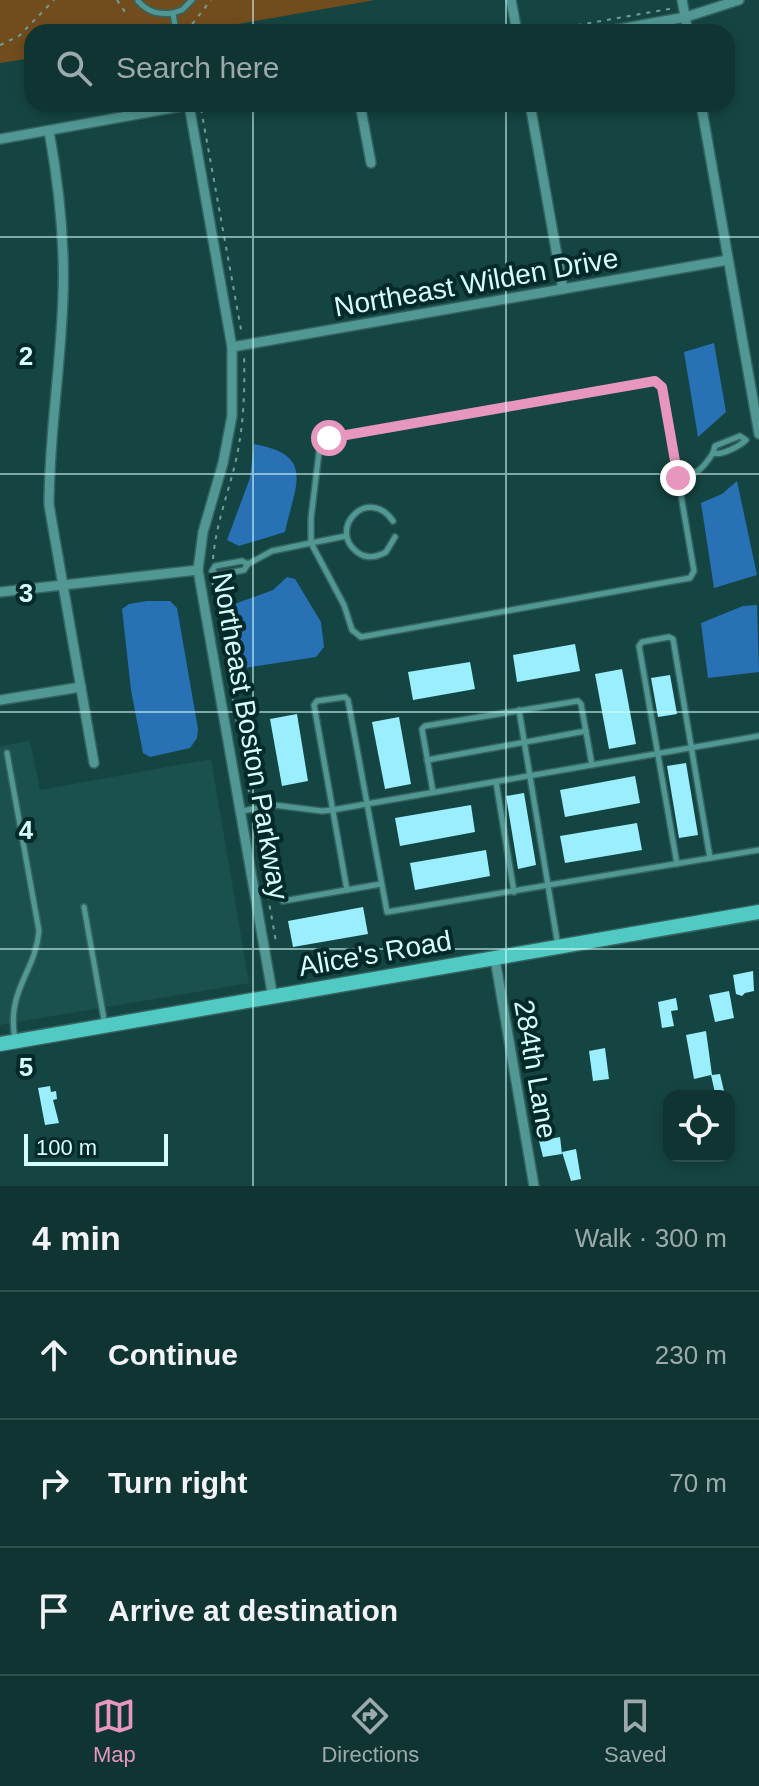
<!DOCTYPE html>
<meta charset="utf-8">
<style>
:root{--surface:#103432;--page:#193c3a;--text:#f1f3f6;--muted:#9caaac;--line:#304f4d;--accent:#e797bd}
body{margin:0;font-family:Helvetica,sans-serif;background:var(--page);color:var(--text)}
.controls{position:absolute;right:24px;bottom:24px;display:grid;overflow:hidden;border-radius:16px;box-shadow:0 4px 12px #0003}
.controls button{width:72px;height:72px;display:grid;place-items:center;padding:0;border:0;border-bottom:2px solid var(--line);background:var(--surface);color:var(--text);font:40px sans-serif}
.scale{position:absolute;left:24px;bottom:20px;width:144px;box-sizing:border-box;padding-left:8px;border:4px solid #d6fffb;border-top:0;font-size:22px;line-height:28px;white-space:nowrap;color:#d6fffb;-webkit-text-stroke:6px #032a28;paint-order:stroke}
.stop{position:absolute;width:24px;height:24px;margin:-18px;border:6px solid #e797bd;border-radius:50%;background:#fff}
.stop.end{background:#e797bd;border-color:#fff;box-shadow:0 2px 8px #0008}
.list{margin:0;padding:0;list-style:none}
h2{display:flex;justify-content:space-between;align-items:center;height:104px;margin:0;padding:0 32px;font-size:34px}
h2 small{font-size:26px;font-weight:400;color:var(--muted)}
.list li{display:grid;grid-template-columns:52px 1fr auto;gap:24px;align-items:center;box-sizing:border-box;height:128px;padding:0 32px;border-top:2px solid var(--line)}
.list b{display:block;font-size:30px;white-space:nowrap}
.list em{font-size:26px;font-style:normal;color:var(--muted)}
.icon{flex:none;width:44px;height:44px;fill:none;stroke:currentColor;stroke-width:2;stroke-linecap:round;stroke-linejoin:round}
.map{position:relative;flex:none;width:759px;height:1186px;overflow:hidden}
.search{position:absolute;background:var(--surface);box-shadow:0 4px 12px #0003;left:24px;right:24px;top:24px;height:88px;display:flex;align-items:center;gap:20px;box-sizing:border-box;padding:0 28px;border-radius:24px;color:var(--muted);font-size:30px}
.sheet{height:488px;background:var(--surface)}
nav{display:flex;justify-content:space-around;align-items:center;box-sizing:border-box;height:112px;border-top:2px solid var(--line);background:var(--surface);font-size:22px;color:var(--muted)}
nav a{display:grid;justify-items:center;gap:4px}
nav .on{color:var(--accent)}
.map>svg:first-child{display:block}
</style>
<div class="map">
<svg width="759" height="1186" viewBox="0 0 759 1186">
<rect width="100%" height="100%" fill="#154542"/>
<path fill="#1a514e" d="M30,741L40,790L211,759L249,983L0,1025V746Z"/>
<path fill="#714c1d" d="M0,0H375L192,32H32V58L0,63Z"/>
<g fill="#2871b4">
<path d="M714,343L726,412L698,437L684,352Z"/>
<path d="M254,444C316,455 295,485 285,532L239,546L227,540L250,478Z"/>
<path d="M737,481L757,575L714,588L701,503L722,494Z"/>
<path d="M287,577L295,579L321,622L324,647L316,657L244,668L236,663L229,606L273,590Z"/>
<path d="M147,601H170L177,608L198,729L197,738L190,748L150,757L143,753L131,690L122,609L129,604Z"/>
<path d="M757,605L759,672L708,678L701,623L743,606Z"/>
</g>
<g fill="#9aeefd">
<path d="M575,644L580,671L517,682L513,655Z"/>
<path d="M470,662L475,689L413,700L408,672Z"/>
<path d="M622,669L636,744L609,749L595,674Z"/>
<path d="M670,675L677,714L658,717L651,678Z"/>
<path d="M297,714L308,781L282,786L270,719Z"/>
<path d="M399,717L411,784L385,789L372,722Z"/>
<path d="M686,763L698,835L679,838L667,766Z"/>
<path d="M635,776L640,803L565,817L560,790Z"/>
<path d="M524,793L536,865L518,869L506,796Z"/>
<path d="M471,805L475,832L400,846L395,818Z"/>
<path d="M637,823L642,850L565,863L560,836Z"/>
<path d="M486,850L490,876L415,890L410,863Z"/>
<path d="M363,907L368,934L293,947L288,921Z"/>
<path d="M753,971L754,991L745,993L742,996L736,994L733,975Z"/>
<path d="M729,991L734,1018L715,1022L709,995Z"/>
<path d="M676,998L678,1010L671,1011L674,1026L662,1028L658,1002Z"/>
<path d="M706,1031L712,1075L720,1074L724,1091L715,1093L711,1075L694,1079L686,1035Z"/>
<path d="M605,1048L609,1079L593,1081L589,1051Z"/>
<path d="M50,1086L51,1092L56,1091L57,1099L53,1100L59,1123L45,1125L38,1088Z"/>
<path d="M560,1137L562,1154L543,1157L539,1141Z"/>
<path d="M576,1149L581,1179L571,1181L562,1152Z"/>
</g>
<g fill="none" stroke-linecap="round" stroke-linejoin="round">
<g stroke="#346360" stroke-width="8">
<g id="service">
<path d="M138,1C148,12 158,15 173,13"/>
<path d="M176,32L173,13L182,10L192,0"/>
<path d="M740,436L746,440C740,446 721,456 713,453L715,446Z"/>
<path d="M393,521C368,485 327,529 357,552C366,559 377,557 386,552L395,537"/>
<path d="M346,536L311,543L344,605L352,630L361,637L690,578L694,571L678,478"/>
<path d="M242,561L248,564L244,570L217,575L212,571L215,566Z"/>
<path d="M248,564L272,551L311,543V518L320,444L329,438L655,381L662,387L678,478C696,475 703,469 713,453"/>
<path d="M519,710L558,946"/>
<path d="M7,753L39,931C35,974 6,989 15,1040"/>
<path d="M427,760L586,731"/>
<path d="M496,782L514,892"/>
<path d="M433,792L422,729L425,726L578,701L581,704L592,765"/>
<path d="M242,811L274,805L322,811L332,810L759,736"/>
<path d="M677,864L639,646L642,642L669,637L673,639L710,858"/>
<path d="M347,890L314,705L317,701L345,697L348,700L387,912L759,850"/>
<path d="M283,901L381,884"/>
<path d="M84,907L105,1025"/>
</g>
</g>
<g stroke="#346360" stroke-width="12">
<g id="minor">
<path d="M511,0L517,32"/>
<path d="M682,0L688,32"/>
<path d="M603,32L686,17L739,0"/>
<path d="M360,104L371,163"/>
<path d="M530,104L563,289"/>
<path d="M701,104L759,434"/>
<path d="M189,105L232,347V416L223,463L203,532L198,570L273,998"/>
<path d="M49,131C59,186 65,241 63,296C61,366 49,435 49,505L94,763"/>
<path d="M0,139L194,104"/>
<path d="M232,347L728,260"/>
<path d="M0,592L198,570"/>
<path d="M0,700L81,687"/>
<path d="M495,959L534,1186"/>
</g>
</g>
<g stroke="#346360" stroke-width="17">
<path id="secondary" d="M0,1044L759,912"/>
</g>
<g stroke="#719e9a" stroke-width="2" stroke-dasharray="4 6" stroke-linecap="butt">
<path d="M117,0L125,12"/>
<path d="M186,32L211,0"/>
<path d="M538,32L675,8"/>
<path d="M0,45L19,36L54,0"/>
<path d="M201,109L242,335"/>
<path d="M213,559C216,524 228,494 236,460C244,424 245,389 244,353"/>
<path d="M212,581L251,803"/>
<path d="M254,817L276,942"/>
</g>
<use href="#service" stroke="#519793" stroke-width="5"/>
<use href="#minor" stroke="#519793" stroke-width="9"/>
<use href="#secondary" stroke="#51cac3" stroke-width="14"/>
</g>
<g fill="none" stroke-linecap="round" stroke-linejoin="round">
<path stroke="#e797bd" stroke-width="10" d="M329,438L655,381L662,387L678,478"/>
</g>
<path fill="none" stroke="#d6fffb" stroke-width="2" stroke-opacity="0.55" d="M253,0V32M506,0V32M253,104V1186M506,104V1186M0,237H759M0,474H759M0,712H759M0,949H759"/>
<g text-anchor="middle" stroke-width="8" stroke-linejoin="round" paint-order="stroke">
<g font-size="28" fill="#d6fffb" stroke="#032a28">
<text transform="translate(476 282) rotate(-10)" y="10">Northeast Wilden Drive</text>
<text transform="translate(251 736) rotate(80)" y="10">Northeast Boston Parkway</text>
<text transform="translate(375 953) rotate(-10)" y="10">Alice's Road</text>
<text transform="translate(536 1069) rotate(80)" y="10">284th Lane</text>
</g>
</g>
<g font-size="26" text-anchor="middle" font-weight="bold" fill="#d6fffb" stroke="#032a28" stroke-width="8" stroke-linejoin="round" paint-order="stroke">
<text x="26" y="365">2</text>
<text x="26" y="602">3</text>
<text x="26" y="839">4</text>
<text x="26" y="1076">5</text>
</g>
</svg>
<div class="controls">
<button><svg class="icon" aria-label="locate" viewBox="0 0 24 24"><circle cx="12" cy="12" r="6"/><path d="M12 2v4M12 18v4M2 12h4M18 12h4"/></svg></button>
</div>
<div class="scale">100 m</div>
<div class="stop" style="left:329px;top:438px"></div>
<div class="stop end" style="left:678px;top:478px"></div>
<div class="search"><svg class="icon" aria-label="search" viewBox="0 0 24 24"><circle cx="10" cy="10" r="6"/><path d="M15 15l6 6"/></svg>Search here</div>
</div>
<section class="sheet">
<h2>4 min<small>Walk · 300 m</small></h2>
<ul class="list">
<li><svg class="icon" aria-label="ahead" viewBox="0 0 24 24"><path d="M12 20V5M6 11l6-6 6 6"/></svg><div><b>Continue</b></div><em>230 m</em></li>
<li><svg class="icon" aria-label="right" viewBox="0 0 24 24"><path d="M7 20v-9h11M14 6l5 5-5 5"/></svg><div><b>Turn right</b></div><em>70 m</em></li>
<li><svg class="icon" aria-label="arrive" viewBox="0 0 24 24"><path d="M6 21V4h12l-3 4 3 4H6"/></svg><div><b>Arrive at destination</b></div></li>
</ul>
</section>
<nav>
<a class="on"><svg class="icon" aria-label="map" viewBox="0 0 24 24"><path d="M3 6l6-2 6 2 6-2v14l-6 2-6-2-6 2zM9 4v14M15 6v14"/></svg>Map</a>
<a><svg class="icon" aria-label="directions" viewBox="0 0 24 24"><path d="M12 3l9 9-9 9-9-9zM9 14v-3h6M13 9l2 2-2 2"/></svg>Directions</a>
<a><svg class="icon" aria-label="saved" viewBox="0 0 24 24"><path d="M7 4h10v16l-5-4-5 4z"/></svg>Saved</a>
</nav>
